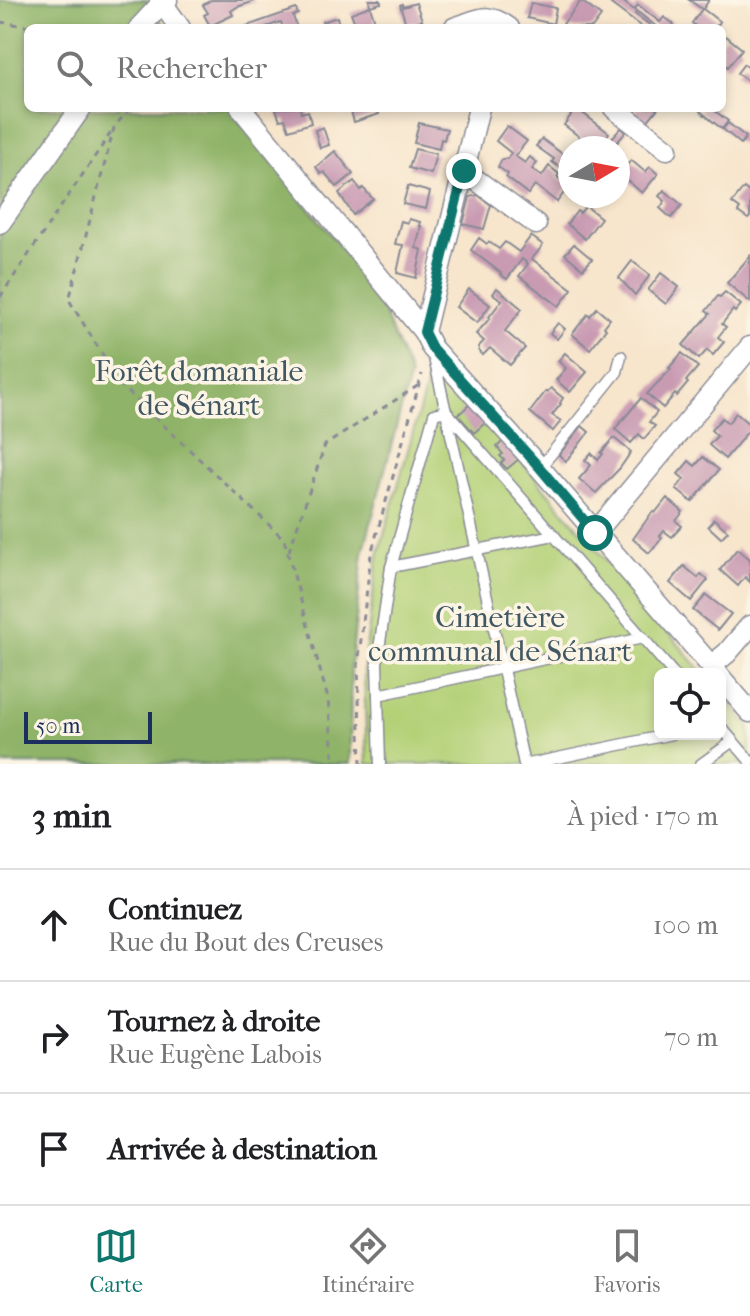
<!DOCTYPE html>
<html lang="fr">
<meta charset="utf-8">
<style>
:root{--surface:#fff;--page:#f2f2f2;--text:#202124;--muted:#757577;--line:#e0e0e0;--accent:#0f766e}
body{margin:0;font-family:"IM FELL French Canon",serif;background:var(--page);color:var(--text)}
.controls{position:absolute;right:24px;bottom:24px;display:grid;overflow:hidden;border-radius:12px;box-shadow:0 4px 12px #0003}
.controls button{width:72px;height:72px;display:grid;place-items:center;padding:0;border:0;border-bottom:2px solid var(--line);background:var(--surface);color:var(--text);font:40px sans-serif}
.compass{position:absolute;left:558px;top:136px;width:72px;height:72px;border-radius:50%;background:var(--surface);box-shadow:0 4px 12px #0003;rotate:80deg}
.scale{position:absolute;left:24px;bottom:20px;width:128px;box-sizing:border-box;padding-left:8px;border:4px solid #1b2f5e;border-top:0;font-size:22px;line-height:28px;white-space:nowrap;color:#1b2f5e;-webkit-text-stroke:6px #fcf5e5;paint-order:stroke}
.stop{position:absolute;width:24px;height:24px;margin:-18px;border:6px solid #0f766e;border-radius:50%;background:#fff}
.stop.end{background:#0f766e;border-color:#fff;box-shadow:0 2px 8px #0008}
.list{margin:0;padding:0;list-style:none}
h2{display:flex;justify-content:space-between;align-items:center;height:104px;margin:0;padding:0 32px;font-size:34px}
h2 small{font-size:26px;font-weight:400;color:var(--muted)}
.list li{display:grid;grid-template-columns:52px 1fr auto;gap:24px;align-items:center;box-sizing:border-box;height:112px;padding:0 32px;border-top:2px solid var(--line)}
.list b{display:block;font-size:30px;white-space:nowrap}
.list p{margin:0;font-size:26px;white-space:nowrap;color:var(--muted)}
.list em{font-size:26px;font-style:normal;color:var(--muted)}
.icon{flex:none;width:44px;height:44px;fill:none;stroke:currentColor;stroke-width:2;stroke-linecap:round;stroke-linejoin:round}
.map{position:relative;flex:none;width:750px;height:764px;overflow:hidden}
.search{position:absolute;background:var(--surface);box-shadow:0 4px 12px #0003;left:24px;right:24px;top:24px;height:88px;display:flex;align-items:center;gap:20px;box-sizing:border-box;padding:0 28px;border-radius:12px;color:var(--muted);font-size:30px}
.sheet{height:440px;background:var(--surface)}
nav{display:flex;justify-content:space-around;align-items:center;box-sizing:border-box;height:112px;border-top:2px solid var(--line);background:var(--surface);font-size:22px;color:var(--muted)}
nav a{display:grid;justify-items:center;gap:4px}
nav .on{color:var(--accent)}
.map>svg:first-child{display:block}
</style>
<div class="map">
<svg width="750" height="764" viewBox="0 0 750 764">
<rect width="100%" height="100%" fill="#fcf5e5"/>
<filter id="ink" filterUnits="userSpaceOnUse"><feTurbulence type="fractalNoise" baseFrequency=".0125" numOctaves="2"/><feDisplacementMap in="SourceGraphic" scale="16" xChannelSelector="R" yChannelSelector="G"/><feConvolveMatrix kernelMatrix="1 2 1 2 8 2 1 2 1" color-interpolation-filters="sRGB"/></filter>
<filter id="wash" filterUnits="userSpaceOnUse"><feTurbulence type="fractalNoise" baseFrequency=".006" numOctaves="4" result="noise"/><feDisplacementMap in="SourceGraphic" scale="32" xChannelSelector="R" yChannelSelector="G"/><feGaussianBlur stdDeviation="1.8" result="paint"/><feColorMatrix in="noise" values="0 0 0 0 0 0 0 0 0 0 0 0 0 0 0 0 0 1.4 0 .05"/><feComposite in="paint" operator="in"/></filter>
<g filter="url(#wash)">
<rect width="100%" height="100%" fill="#f7e5cc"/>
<path fill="#b4d178" stroke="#68806b" stroke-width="2" d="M449,378L704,674H660V734H720V692L750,727V764H367L364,665L378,556L427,383Z"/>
<path fill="#8fb368" stroke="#557163" stroke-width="2" d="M0,0H147L166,28H28V108H229L374,289L410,375L363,553L351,665L350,764H0Z"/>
<g id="blocks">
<g fill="#c99bb3">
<path d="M211,0H255V1L237,7L231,11L233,15L210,26L204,15L208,13L203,5Z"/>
<path d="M369,0H380L381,3L370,6L377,28H357L351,13L370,6Z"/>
<path d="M609,0H621L634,10L638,5L660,22L664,17L674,24L671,28H656L657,27L636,11L635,14L650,25L648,28H643L611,4L612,2Z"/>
<path d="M689,0H709L703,9L720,22L715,28H698L692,23L702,9Z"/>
<path d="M581,1L601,16L592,28H569L563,24Z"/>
<path d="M416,3L422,20L406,24L400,5L402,4L403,7Z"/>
<path d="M531,3L556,8L553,24L527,18Z"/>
<path d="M296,9L298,14L293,16L297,28H283L281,22L263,28H241Z"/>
<path d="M337,17L340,28H324L322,22Z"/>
<path d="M726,36L742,49L728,67L722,62V41Z"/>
<path d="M744,64L748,67L750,64V83L737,73Z"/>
<path d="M279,108H300L301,113L308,111L311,123L289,130L285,119L280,120L276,109Z"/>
<path d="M350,108H377L379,114L354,122Z"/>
<path d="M576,108L609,133L597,148H580L585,141L564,125Z"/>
<path d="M638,108H658L646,123L634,113Z"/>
<path d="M702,108H717L715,111L728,121L722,129L700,111Z"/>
<path d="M419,123L447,129L444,140L441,139L439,149L414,143Z"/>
<path d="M728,123L746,137L741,144L723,129Z"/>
<path d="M507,126L527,141L515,156L525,163L530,157L537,163L532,169L542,176L549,166L559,174L557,177L569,186L557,202L535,185L528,194L506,177L508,174L498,167L502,159H507L511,153L496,141Z"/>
<path d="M323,127L329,145L320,148L315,130Z"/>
<path d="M621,128L626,132L615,145L610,140Z"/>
<path d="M542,139L568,158L561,168L552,162L554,159L536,146Z"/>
<path d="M415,149L436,154L431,174L409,168Z"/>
<path d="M335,151L353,174L337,187L324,172L321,174L316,167Z"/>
<path d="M631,160L645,172L650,167L658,174L642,193L620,174Z"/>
<path d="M354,181L361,190L363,188L373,199L353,215L339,193Z"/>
<path d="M408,186L430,192L426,209L403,204Z"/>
<path d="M744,188L750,193V217L748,219L738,212L740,209L732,203Z"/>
<path d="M664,190L682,205L671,218L660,208L665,201L659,196Z"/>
<path d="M478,195L491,205L484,229L463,224L470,197Z"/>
<path d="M586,206L601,218L585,239L567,224L577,211L580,213Z"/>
<path d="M409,219L420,222L419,226H421L416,248L422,250L416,278L397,273L403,245L395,244L401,221L408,223Z"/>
<path d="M531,236L543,245L532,259L572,289L559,306L519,276L528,264L522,259L507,279L500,274L501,273L471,250L479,238L487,244L489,242L499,249L505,242L519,252Z"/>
<path d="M574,244L592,259L583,269L565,254Z"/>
<path d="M750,256V302L727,283Z"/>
<path d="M632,261L650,275L635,295L619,278Z"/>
<path d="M661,273L679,287L666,304L648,290Z"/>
<path d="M497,288L522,309L505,331L525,348L510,365L490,348L483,355L479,351V346L484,341L476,334L490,318L489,317L502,300L493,294Z"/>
<path d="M469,289L490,305L477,323L456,307Z"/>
<path d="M725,292L741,305L735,312L733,310L722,324L726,327L718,337L724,342L713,355L707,350L699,359L683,345L710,314L706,311L718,296L720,297Z"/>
<path d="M597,308L610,319L604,327L606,329L590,349L572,334L588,314L590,316Z"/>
<path d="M558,323L565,329L557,339L550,333Z"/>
<path d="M565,353L587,372L570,392L556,380L566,368L558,361Z"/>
<path d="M682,353L698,367L686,381L688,383L677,396L675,394L663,408L647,394L671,369L669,368Z"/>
<path d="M551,388L563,398L560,403L561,404L552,415L561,421L553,431L530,412L546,391L547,392Z"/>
<path d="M641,398L657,412L649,422L655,426L644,439L639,434L631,443L615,429Z"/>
<path d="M470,404L486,422L474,433L458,415Z"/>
<path d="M736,413L750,425V429L725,459L709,445L717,436L711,430L722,418L728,423Z"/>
<path d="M582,426L589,432L566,461L559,455Z"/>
<path d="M614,438L631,452L620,468L596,493L579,479L591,465L585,460L591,453L598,460L603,454L601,453Z"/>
<path d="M503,441L519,459L507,469L501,463L504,460L500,456L503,454L497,447Z"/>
<path d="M703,457L719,470L692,502L676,489L684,479L678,474L689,461L695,466Z"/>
<path d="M667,498L683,512L676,521L682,526L672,537L664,531L660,536L662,538L649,553L633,539L653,511L655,513Z"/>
<path d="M714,519L728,531L721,538L708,526Z"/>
<path d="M737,549L750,559V582L745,577L738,586L720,570Z"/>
<path d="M684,566L698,578L701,574L708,580L691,601L670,583Z"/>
<path d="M706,595L731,614L718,630L693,610Z"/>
</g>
</g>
</g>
<g filter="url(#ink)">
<use href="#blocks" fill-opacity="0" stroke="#898a95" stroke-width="2"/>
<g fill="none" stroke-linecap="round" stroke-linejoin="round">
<g stroke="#898a95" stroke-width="13">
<g id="lane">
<path d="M434,358L524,764"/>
<path d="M540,468L617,372L621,356"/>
<path d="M391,567L554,535"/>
<path d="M378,695L643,638"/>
<path d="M720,726L750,761"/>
<path d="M380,764L377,663L391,567L434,414L446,411L674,674"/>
<path d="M529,764L672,734"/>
<path d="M701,764L733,741"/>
</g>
</g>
<g stroke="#898a95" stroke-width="23">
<g id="street">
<path d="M160,0L180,28"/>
<path d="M139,28L162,3L167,0"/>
<path d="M454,28C479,20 486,11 509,28"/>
<path d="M241,108L424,332L432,348L540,468L718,674"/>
<path d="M614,108L667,149"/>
<path d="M464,171L536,224"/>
<path d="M0,223L81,108"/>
<path d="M424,332L479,108"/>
<path d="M595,533L750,347"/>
<path d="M711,666L727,653L750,626"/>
<path d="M720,677L750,712"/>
</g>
</g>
<g stroke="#898a95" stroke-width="3" stroke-dasharray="6 6" stroke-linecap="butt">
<path d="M0,22L40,28"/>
<path d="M129,108L114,128L69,300L121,385L284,539L328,699L334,764"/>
<path d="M0,297L112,131"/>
<path d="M289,551L325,445L419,385"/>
<path d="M361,764L358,665L371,554L422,374"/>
</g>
<use href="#lane" stroke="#fff" stroke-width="10"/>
<use href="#street" stroke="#fff" stroke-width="20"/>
</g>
</g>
<g fill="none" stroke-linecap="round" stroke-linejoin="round" filter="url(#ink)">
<path stroke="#0f766e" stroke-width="10" d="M464,171L424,332L432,348L540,468L595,533"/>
</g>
<g text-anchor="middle" stroke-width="7" stroke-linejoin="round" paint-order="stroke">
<g font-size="30" fill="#415864" stroke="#fcf5e5">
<text x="199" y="381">Forêt domaniale<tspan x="199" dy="34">de Sénart</tspan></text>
<text x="500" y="627">Cimetière<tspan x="500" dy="34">communal de Sénart</tspan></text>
</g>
</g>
</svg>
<div class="controls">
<button><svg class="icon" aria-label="locate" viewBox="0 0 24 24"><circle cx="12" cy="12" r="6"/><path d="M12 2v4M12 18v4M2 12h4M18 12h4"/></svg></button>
</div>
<svg class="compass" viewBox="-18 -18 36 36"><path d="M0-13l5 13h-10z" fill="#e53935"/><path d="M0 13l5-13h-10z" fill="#757577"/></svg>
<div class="scale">50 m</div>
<div class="stop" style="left:595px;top:533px"></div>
<div class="stop end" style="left:464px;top:171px"></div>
<div class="search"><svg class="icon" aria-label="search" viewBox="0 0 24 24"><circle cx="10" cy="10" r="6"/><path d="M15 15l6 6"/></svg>Rechercher</div>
</div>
<section class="sheet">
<h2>3 min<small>À pied · 170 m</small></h2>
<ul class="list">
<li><svg class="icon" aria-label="ahead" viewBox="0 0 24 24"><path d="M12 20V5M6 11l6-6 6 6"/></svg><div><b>Continuez</b><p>Rue du Bout des Creuses</p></div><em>100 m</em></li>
<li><svg class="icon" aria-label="right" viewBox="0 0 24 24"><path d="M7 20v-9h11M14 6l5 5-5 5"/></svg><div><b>Tournez à droite</b><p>Rue Eugène Labois</p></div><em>70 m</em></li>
<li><svg class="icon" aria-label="arrive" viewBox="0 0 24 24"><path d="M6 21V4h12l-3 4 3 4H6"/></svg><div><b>Arrivée à destination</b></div></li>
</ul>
</section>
<nav>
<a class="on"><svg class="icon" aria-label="map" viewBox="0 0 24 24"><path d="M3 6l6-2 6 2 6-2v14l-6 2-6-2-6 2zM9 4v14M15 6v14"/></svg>Carte</a>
<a><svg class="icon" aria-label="directions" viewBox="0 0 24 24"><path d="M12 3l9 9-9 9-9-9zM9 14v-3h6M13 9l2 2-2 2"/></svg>Itinéraire</a>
<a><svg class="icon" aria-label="saved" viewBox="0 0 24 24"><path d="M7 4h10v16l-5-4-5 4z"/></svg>Favoris</a>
</nav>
